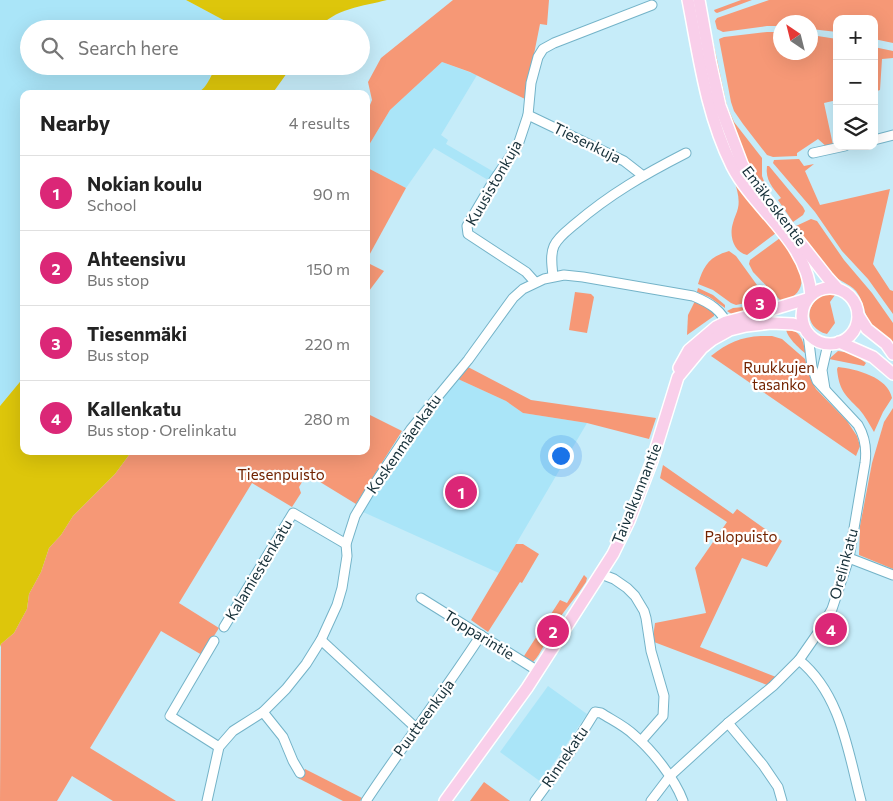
<!DOCTYPE html>
<meta charset="utf-8">
<style>
:root{--surface:#fff;--page:#f6f6f6;--text:#222;--muted:#767676;--line:#e0e0e0;--accent:#db2777}
body{margin:0;font-family:Commissioner,sans-serif;background:var(--page);color:var(--text)}
.controls{position:absolute;right:15px;top:15px;display:grid;overflow:hidden;border-radius:10px;box-shadow:0 5px 20px #0002}
.controls button{width:45px;height:45px;display:grid;place-items:center;padding:0;border:0;border-bottom:1px solid var(--line);background:var(--surface);color:var(--text);font:25px sans-serif}
.compass{position:absolute;left:773px;top:15px;width:45px;height:45px;border-radius:50%;background:var(--surface);box-shadow:0 5px 20px #0002;rotate:325deg}
.you{position:absolute;left:560px;top:455px;width:18px;height:18px;margin:-12px;border:4px solid #fff;border-radius:50%;background:#1a73e8;box-shadow:0 0 0 8px #1a73e833}
.badge{display:grid;place-items:center;width:32px;height:32px;border-radius:50%;background:var(--accent);color:#fff;font-size:16px;font-weight:700}
.pin{position:absolute;translate:-50% -50%;border:2px solid #fff;box-shadow:0 1px 5px #0006}
.list{margin:0;padding:0;list-style:none}
h2{display:flex;justify-content:space-between;align-items:center;height:65px;margin:0;padding:0 20px;font-size:21px}
h2 small{font-size:16px;font-weight:400;color:var(--muted)}
.list li{display:grid;grid-template-columns:32px 1fr auto;gap:15px;align-items:center;box-sizing:border-box;height:75px;padding:0 20px;border-top:1px solid var(--line)}
.list b{display:block;font-size:19px;white-space:nowrap}
.list p{margin:0;font-size:16px;white-space:nowrap;color:var(--muted)}
.list em{font-size:16px;font-style:normal;color:var(--muted)}
.icon{flex:none;width:28px;height:28px;fill:none;stroke:currentColor;stroke-width:2;stroke-linecap:round;stroke-linejoin:round}
.map{position:relative;flex:none;width:893px;height:801px;overflow:hidden}
.search{position:absolute;background:var(--surface);box-shadow:0 5px 20px #0002;left:20px;top:20px;width:350px;height:55px;display:flex;align-items:center;gap:12px;box-sizing:border-box;padding:0 18px;border-radius:28px;color:var(--muted);font-size:19px}
.panel{position:absolute;background:var(--surface);box-shadow:0 5px 20px #0002;left:20px;top:90px;width:350px;height:365px;border-radius:10px}
.map>svg:first-child{display:block}
</style>
<div class="map">
<svg width="893" height="801" viewBox="0 0 893 801">
<rect width="100%" height="100%" fill="#c6ecf9"/>
<g fill="#aae5f8">
<path d="M0,0H186L229,23L233,29H29V66H218L211,74L207,86L201,91L194,94H24V377L0,406Z"/>
<path d="M442,62L477,75L441,135L448,140L446,144L494,172L488,180L434,148L406,188L366,167V150L390,110Z"/>
<path d="M458,379L506,401L523,413L587,423L499,573L363,512L387,471L414,431Z"/>
<path d="M548,686L587,714L541,782L500,752Z"/>
</g>
<g fill="#f69876">
<path d="M453,0H549L547,25L540,24L525,99L470,72L442,62L390,110L366,150V115L372,100L368,82L381,58Z"/>
<path d="M741,0H752L717,13L715,12L714,10Z"/>
<path d="M769,0H893V43L874,39V19H837V32L811,29L810,22H780V26H767L723,32L717,29L715,21L717,18Z"/>
<path d="M706,23L710,27L727,106L734,122L762,158V176L765,184L750,170L727,117Z"/>
<path d="M767,32H780V52H810L811,35L837,39V100L824,103L833,145L827,147L818,139L797,153V156L773,157L767,155L743,124L734,111L731,102L719,39L724,37Z"/>
<path d="M874,47L893,51V58L882,59L880,90L874,92Z"/>
<path d="M799,159L804,166L814,164L805,171L820,205L890,189L873,264L890,290L893,291V314L868,279L842,251L815,212L773,163L774,160Z"/>
<path d="M767,166H769L803,207L805,211L803,215L793,222L778,200L781,198C773,188 765,180 767,166Z"/>
<path d="M366,167L406,188L366,261Z"/>
<path d="M734,180L776,233L747,255C733,252 729,235 733,223C734,218 737,213 738,208C740,199 737,189 734,180Z"/>
<path d="M811,219L817,221L844,260L872,293L893,323V344C885,336 873,329 868,319C863,310 863,300 856,291C849,283 838,281 830,273C817,260 807,242 796,226Z"/>
<path d="M780,238C795,257 819,289 782,302L753,272L749,264L750,260Z"/>
<path d="M729,251L736,256L757,285L770,296L768,298L736,305L731,303L713,290L698,284C704,265 709,257 729,251Z"/>
<path d="M366,262L384,271L366,295Z"/>
<path d="M698,288L713,295L725,305V308L709,297L697,292Z"/>
<path d="M575,292L591,294L594,297L587,333L569,330Z"/>
<path d="M828,294L835,295L830,302L835,323L827,334C803,328 804,300 828,294Z"/>
<path d="M695,301L702,303L714,313V316L687,335L688,315Z"/>
<path d="M754,306V309L733,315L727,311L733,308Z"/>
<path d="M786,328C801,331 803,340 806,354C799,348 786,337 786,328Z"/>
<path d="M761,336H772L782,339L805,359L811,380L816,389L847,421L857,436L860,446L856,456L711,356C727,343 741,337 761,336Z"/>
<path d="M838,351L852,353L866,363L864,366L829,359Z"/>
<path d="M468,367L531,400L656,418L649,439L587,423L523,413L506,401L458,379Z"/>
<path d="M838,367C856,369 888,377 892,398L883,412L874,432C870,425 865,416 859,409C845,395 839,390 837,369Z"/>
<path d="M893,408V569L859,555L860,526L872,463L884,422Z"/>
<path d="M366,413L402,431L356,504L307,474L299,487L301,493L292,507L252,483L179,603L219,628L202,655L161,631L90,748L176,801H113L72,776L57,801H0L1,644L14,633L27,609L29,594L41,572L49,548L61,535L73,516L115,474L132,451H366Z"/>
<path d="M663,465L733,514L737,509L782,541L767,567L742,558L700,647L776,677L767,685L654,642L653,637L655,623L706,613L695,568L727,522L660,478Z"/>
<path d="M516,544H523L539,554L522,583L520,582L488,632L471,620Z"/>
<path d="M584,575L587,578L586,582C575,599 561,614 551,631C545,641 542,653 533,662L524,656L560,600L567,603Z"/>
<path d="M305,769L362,798L360,801H343L298,778Z"/>
<path d="M484,782L510,801H470Z"/>
</g>
<g fill="#ddc60b">
<path d="M186,0H387C364,6 333,9 318,29H233L229,23Z"/>
<path d="M218,66H292L272,94H194C209,89 208,77 218,66Z"/>
<path d="M24,377V451H132L115,474L73,516L61,535L49,548L41,572L29,594L27,609L14,633L1,644L0,647V406Z"/>
</g>
<g fill="none" stroke-linecap="round" stroke-linejoin="round">
<g stroke="#74b3c8" stroke-width="11">
<g id="minor">
<path d="M528,115L624,161L642,175"/>
<path d="M874,140L893,135"/>
<path d="M813,153L845,146"/>
<path d="M553,276C552,266 550,255 554,246C558,237 568,230 575,224C610,194 645,174 686,153"/>
<path d="M535,282L526,272L468,234L467,226L494,180L518,145L528,115L531,83L538,57L543,49L554,43L652,5"/>
<path d="M825,389L822,370L828,344"/>
<path d="M849,558L893,575"/>
<path d="M601,574L614,579L627,588L635,596L644,611L646,618L651,651L664,696L663,716L641,741"/>
<path d="M421,598L538,671"/>
<path d="M224,627L293,513L346,544"/>
<path d="M321,640L416,728"/>
<path d="M214,641L170,716L219,747"/>
<path d="M799,660C841,694 848,752 861,801"/>
<path d="M263,712L283,737L293,761L300,773"/>
<path d="M728,723L763,765L778,787L782,801"/>
<path d="M207,801L219,747L233,731L263,712L286,689L306,664L321,640L337,605L342,588L347,556L346,544L355,516L370,491L411,429L468,360L513,298L523,289L544,279L564,275L583,277L693,296C710,303 722,310 729,328"/>
<path d="M366,801C403,745 444,692 481,635"/>
<path d="M535,801L567,757L595,712L601,713C612,720 625,726 634,735C652,750 675,779 683,801"/>
<path d="M651,801L670,776L728,723L773,686L799,660L822,627L832,609L849,558L865,463C867,449 865,437 858,425L817,381L812,367L808,334"/>
</g>
</g>
<g stroke="#fff" stroke-width="14">
<g id="major">
<path d="M688,0C699,56 706,114 732,166C755,211 807,241 811,295"/>
<path d="M699,0L710,61L720,106L742,164L753,183L828,278L837,288"/>
<circle cx="830" cy="316" r="28"/>
<path d="M858,315L867,329L886,344L893,354"/>
<path d="M839,342L873,357L893,374"/>
<path d="M679,368L689,350L716,327L726,322L764,312L807,299"/>
<path d="M445,801L527,688L613,554L629,521L652,461L678,377L702,348L712,340L730,330L746,326L771,323L793,324L804,327"/>
</g>
</g>
<use href="#minor" stroke="#fff" stroke-width="9"/>
<use href="#major" stroke="#f9cfea" stroke-width="11"/>
</g>
<g text-anchor="middle" stroke-width="4.5" stroke-linejoin="round" paint-order="stroke">
<g font-size="15" fill="#152f38" stroke="#fff">
<text transform="translate(587 143) rotate(26)" y="5">Tiesenkuja</text>
<text transform="translate(494 183) rotate(-60)" y="5">Kuusistonkuja</text>
<text transform="translate(774 206) rotate(53)" y="5">Emäkoskentie</text>
<text transform="translate(404 444) rotate(-55)" y="5">Koskenmäenkatu</text>
<text transform="translate(637 494) rotate(-68)" y="5">Taivalkunnantie</text>
<text transform="translate(844 564) rotate(-75)" y="5">Orelinkatu</text>
<text transform="translate(259 570) rotate(-59)" y="5">Kalamiestenkatu</text>
<text transform="translate(479 635) rotate(32)" y="5">Topparintie</text>
<text transform="translate(424 718) rotate(-54)" y="5">Puutteenkuja</text>
<text transform="translate(565 757) rotate(-56)" y="5">Rinnekatu</text>
</g>
<g font-size="15" fill="#732300" stroke="#fff">
<text x="779" y="373">Ruukkujen<tspan x="779" dy="17">tasanko</tspan></text>
<text x="281" y="480">Tiesenpuisto</text>
<text x="741" y="542">Palopuisto</text>
</g>
</g>
</svg>
<div class="controls">
<button>+</button>
<button>−</button>
<button><svg class="icon" aria-label="layers" viewBox="0 0 24 24"><path d="M12 4l9 5-9 5-9-5zM3 14l9 5 9-5"/></svg></button>
</div>
<svg class="compass" viewBox="-18 -18 36 36"><path d="M0-13l5 13h-10z" fill="#e53935"/><path d="M0 13l5-13h-10z" fill="#767676"/></svg>
<div class="you"></div>
<div class="pin badge" style="left:461px;top:492px">1</div>
<div class="pin badge" style="left:553px;top:631px">2</div>
<div class="pin badge" style="left:760px;top:303px">3</div>
<div class="pin badge" style="left:831px;top:629px">4</div>
<div class="search"><svg class="icon" aria-label="search" viewBox="0 0 24 24"><circle cx="10" cy="10" r="6"/><path d="M15 15l6 6"/></svg>Search here</div>
<section class="panel">
<h2>Nearby<small>4 results</small></h2>
<ul class="list">
<li><span class="badge">1</span><div><b>Nokian koulu</b><p>School</p></div><em>90 m</em></li>
<li><span class="badge">2</span><div><b>Ahteensivu</b><p>Bus stop</p></div><em>150 m</em></li>
<li><span class="badge">3</span><div><b>Tiesenmäki</b><p>Bus stop</p></div><em>220 m</em></li>
<li><span class="badge">4</span><div><b>Kallenkatu</b><p>Bus stop · Orelinkatu</p></div><em>280 m</em></li>
</ul>
</section>
</div>
